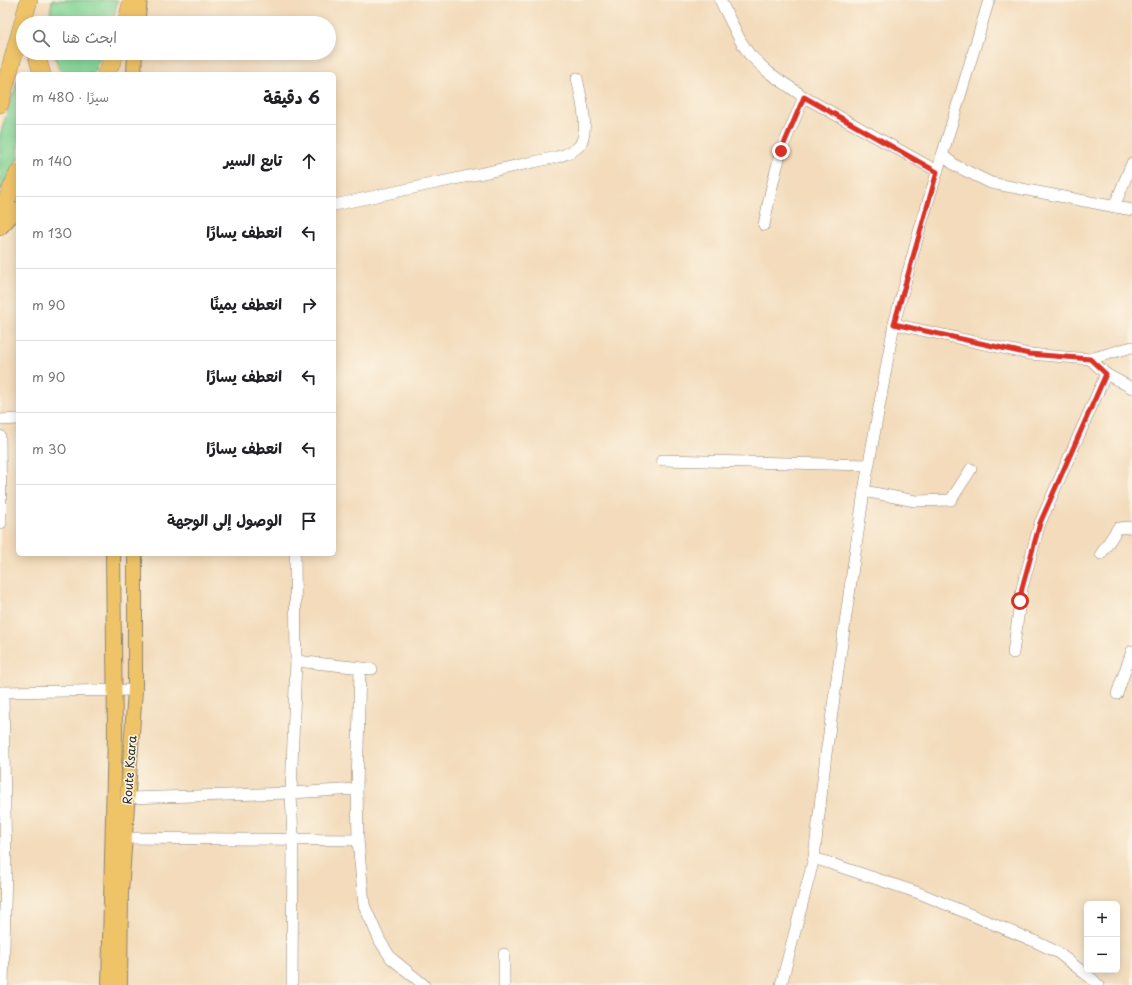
<!DOCTYPE html>
<html lang="ar">
<meta charset="utf-8">
<style>
:root{--surface:#fff;--page:#f6f6f6;--text:#202124;--muted:#757577;--line:#e0e0e0}
body{margin:0;font-family:"Playpen Sans","Playpen Sans Arabic",sans-serif;background:var(--page);color:var(--text);direction:rtl}
.controls{position:absolute;right:12px;bottom:12px;display:grid;overflow:hidden;border-radius:6px;box-shadow:0 2px 10px #0003}
.controls button{width:36px;height:36px;display:grid;place-items:center;padding:0;border:0;border-bottom:1px solid var(--line);background:var(--surface);color:var(--text);font:20px sans-serif}
.stop{position:absolute;width:12px;height:12px;margin:-9px;border:3px solid #d93025;border-radius:50%;background:#fff}
.stop.end{background:#d93025;border-color:#fff;box-shadow:0 1px 4px #0008}
.list{margin:0;padding:0;list-style:none}
h2{display:flex;justify-content:space-between;align-items:center;height:52px;margin:0;padding:0 16px;font-size:17px}
h2 small{font-size:13px;font-weight:400;color:var(--muted)}
.list li{display:grid;grid-template-columns:26px 1fr auto;gap:12px;align-items:center;box-sizing:border-box;height:72px;padding:0 16px;border-top:1px solid var(--line)}
.list b{display:block;font-size:15px;white-space:nowrap}
.list em{font-size:13px;font-style:normal;color:var(--muted)}
.icon{flex:none;width:22px;height:22px;fill:none;stroke:currentColor;stroke-width:2;stroke-linecap:round;stroke-linejoin:round}
.map{position:relative;flex:none;width:1132px;height:985px;overflow:hidden;direction:ltr}
.search{position:absolute;background:var(--surface);box-shadow:0 2px 10px #0003;left:16px;top:16px;width:320px;height:44px;display:flex;align-items:center;gap:10px;box-sizing:border-box;padding:0 14px;border-radius:22px;color:var(--muted);font-size:15px}
.panel{position:absolute;background:var(--surface);box-shadow:0 2px 10px #0003;left:16px;top:72px;width:320px;height:484px;border-radius:6px;direction:rtl}
.map>svg:first-child{display:block}
</style>
<div class="map">
<svg width="1132" height="985" viewBox="0 0 1132 985">
<rect width="100%" height="100%" fill="#fcf5e5"/>
<filter id="ink" filterUnits="userSpaceOnUse"><feTurbulence type="fractalNoise" baseFrequency=".025" numOctaves="2"/><feDisplacementMap in="SourceGraphic" scale="8" xChannelSelector="R" yChannelSelector="G"/><feConvolveMatrix kernelMatrix="1 2 1 2 8 2 1 2 1" color-interpolation-filters="sRGB"/></filter>
<filter id="wash" filterUnits="userSpaceOnUse"><feTurbulence type="fractalNoise" baseFrequency=".012" numOctaves="4" result="noise"/><feDisplacementMap in="SourceGraphic" scale="16" xChannelSelector="R" yChannelSelector="G"/><feGaussianBlur stdDeviation="0.9" result="paint"/><feColorMatrix in="noise" values="0 0 0 0 0 0 0 0 0 0 0 0 0 0 0 0 0 1.4 0 .05"/><feComposite in="paint" operator="in"/></filter>
<g filter="url(#wash)">
<rect width="100%" height="100%" fill="#f3dbbb"/>
<g fill="#82d596" stroke="#568060">
<path d="M52,0H118L112,23H49Z"/>
<path d="M53,53H102L93,74H62Z"/>
<path d="M18,79V159L9,173L0,192V135Z"/>
</g>
</g>
<g filter="url(#ink)">
<g fill="none" stroke-linecap="round" stroke-linejoin="round">
<g stroke="#8f8373" stroke-width="12">
<g id="minor">
<path d="M720,0L740,40L749,54L768,72L804,97L937,171"/>
<path d="M942,155L956,166L991,183L1132,210"/>
<path d="M334,205L557,157C564,155 574,152 579,146C591,132 580,94 577,78"/>
<path d="M1114,207L1132,163"/>
<path d="M764,225L771,190L781,151L804,97"/>
<path d="M894,324L1029,354L1090,359L1132,347"/>
<path d="M1090,359L1106,374L1132,388"/>
<path d="M0,420L18,419"/>
<path d="M0,436L1,523H0"/>
<path d="M662,460L868,465"/>
<path d="M864,491L915,501L951,500L971,469"/>
<path d="M1101,554L1118,528L1132,527"/>
<path d="M1013,653L1022,588L1040,523L1106,374"/>
<path d="M296,661L372,669"/>
<path d="M360,668L357,789L358,840L364,905L380,941L391,958L424,985"/>
<path d="M0,692L135,690"/>
<path d="M1117,694L1132,651"/>
<path d="M128,798L291,793L357,789"/>
<path d="M125,838L358,840"/>
<path d="M814,858L919,893L1034,941L1057,952L1092,979L1098,985"/>
<path d="M504,954V985"/>
<path d="M3,985L6,869L3,692"/>
<path d="M292,985L293,839L291,793L296,661L295,554"/>
<path d="M781,985L814,858L826,754L864,491L894,324L919,232L989,0"/>
</g>
</g>
<g stroke="#8f8373" stroke-width="16">
<g id="major">
<path d="M137,23L140,0"/>
<path d="M134,74L135,53"/>
<path d="M0,228L18,209"/>
<path d="M109,985L115,732L113,554"/>
<path d="M120,985L121,893L135,690V554"/>
</g>
</g>
<g stroke="#8f8373" stroke-width="18">
<g id="highway">
<path d="M126,23L132,0"/>
<path d="M36,53L42,74"/>
<path d="M106,74L116,53"/>
<path d="M0,104L29,0"/>
<path d="M0,216L18,173"/>
</g>
</g>
<use href="#minor" stroke="#fff" stroke-width="11"/>
<use href="#major" stroke="#efc469" stroke-width="14"/>
<use href="#highway" stroke="#efc469" stroke-width="17"/>
</g>
</g>
<g fill="none" stroke-linecap="round" stroke-linejoin="round" filter="url(#ink)">
<path stroke="#d93025" stroke-width="5" d="M781,151L804,97L937,172L894,324L1029,354L1090,359L1106,374L1040,523L1022,588L1020,601"/>
</g>
<g text-anchor="middle" stroke-width="3" stroke-linejoin="round" paint-order="stroke">
<g font-size="12" fill="#2b2b2b" stroke="#fcf5e5">
<text transform="translate(130 770) rotate(-86)" y="4">Route Ksara</text>
</g>
</g>
</svg>
<div class="controls">
<button>+</button>
<button>−</button>
</div>
<div class="stop" style="left:1020px;top:601px"></div>
<div class="stop end" style="left:781px;top:151px"></div>
<div class="search"><svg class="icon" aria-label="search" viewBox="0 0 24 24"><circle cx="10" cy="10" r="6"/><path d="M15 15l6 6"/></svg>ابحث هنا</div>
<section class="panel">
<h2>6 دقيقة<small>سيرًا · 480 m</small></h2>
<ul class="list">
<li><svg class="icon" aria-label="ahead" viewBox="0 0 24 24"><path d="M12 20V5M6 11l6-6 6 6"/></svg><div><b>تابع السير</b></div><em>140 m</em></li>
<li><svg class="icon" aria-label="left" viewBox="0 0 24 24"><path d="M17 20v-9H6M10 6l-5 5 5 5"/></svg><div><b>انعطف يسارًا</b></div><em>130 m</em></li>
<li><svg class="icon" aria-label="right" viewBox="0 0 24 24"><path d="M7 20v-9h11M14 6l5 5-5 5"/></svg><div><b>انعطف يمينًا</b></div><em>90 m</em></li>
<li><svg class="icon" aria-label="left" viewBox="0 0 24 24"><path d="M17 20v-9H6M10 6l-5 5 5 5"/></svg><div><b>انعطف يسارًا</b></div><em>90 m</em></li>
<li><svg class="icon" aria-label="left" viewBox="0 0 24 24"><path d="M17 20v-9H6M10 6l-5 5 5 5"/></svg><div><b>انعطف يسارًا</b></div><em>30 m</em></li>
<li><svg class="icon" aria-label="arrive" viewBox="0 0 24 24"><path d="M6 21V4h12l-3 4 3 4H6"/></svg><div><b>الوصول إلى الوجهة</b></div></li>
</ul>
</section>
</div>
